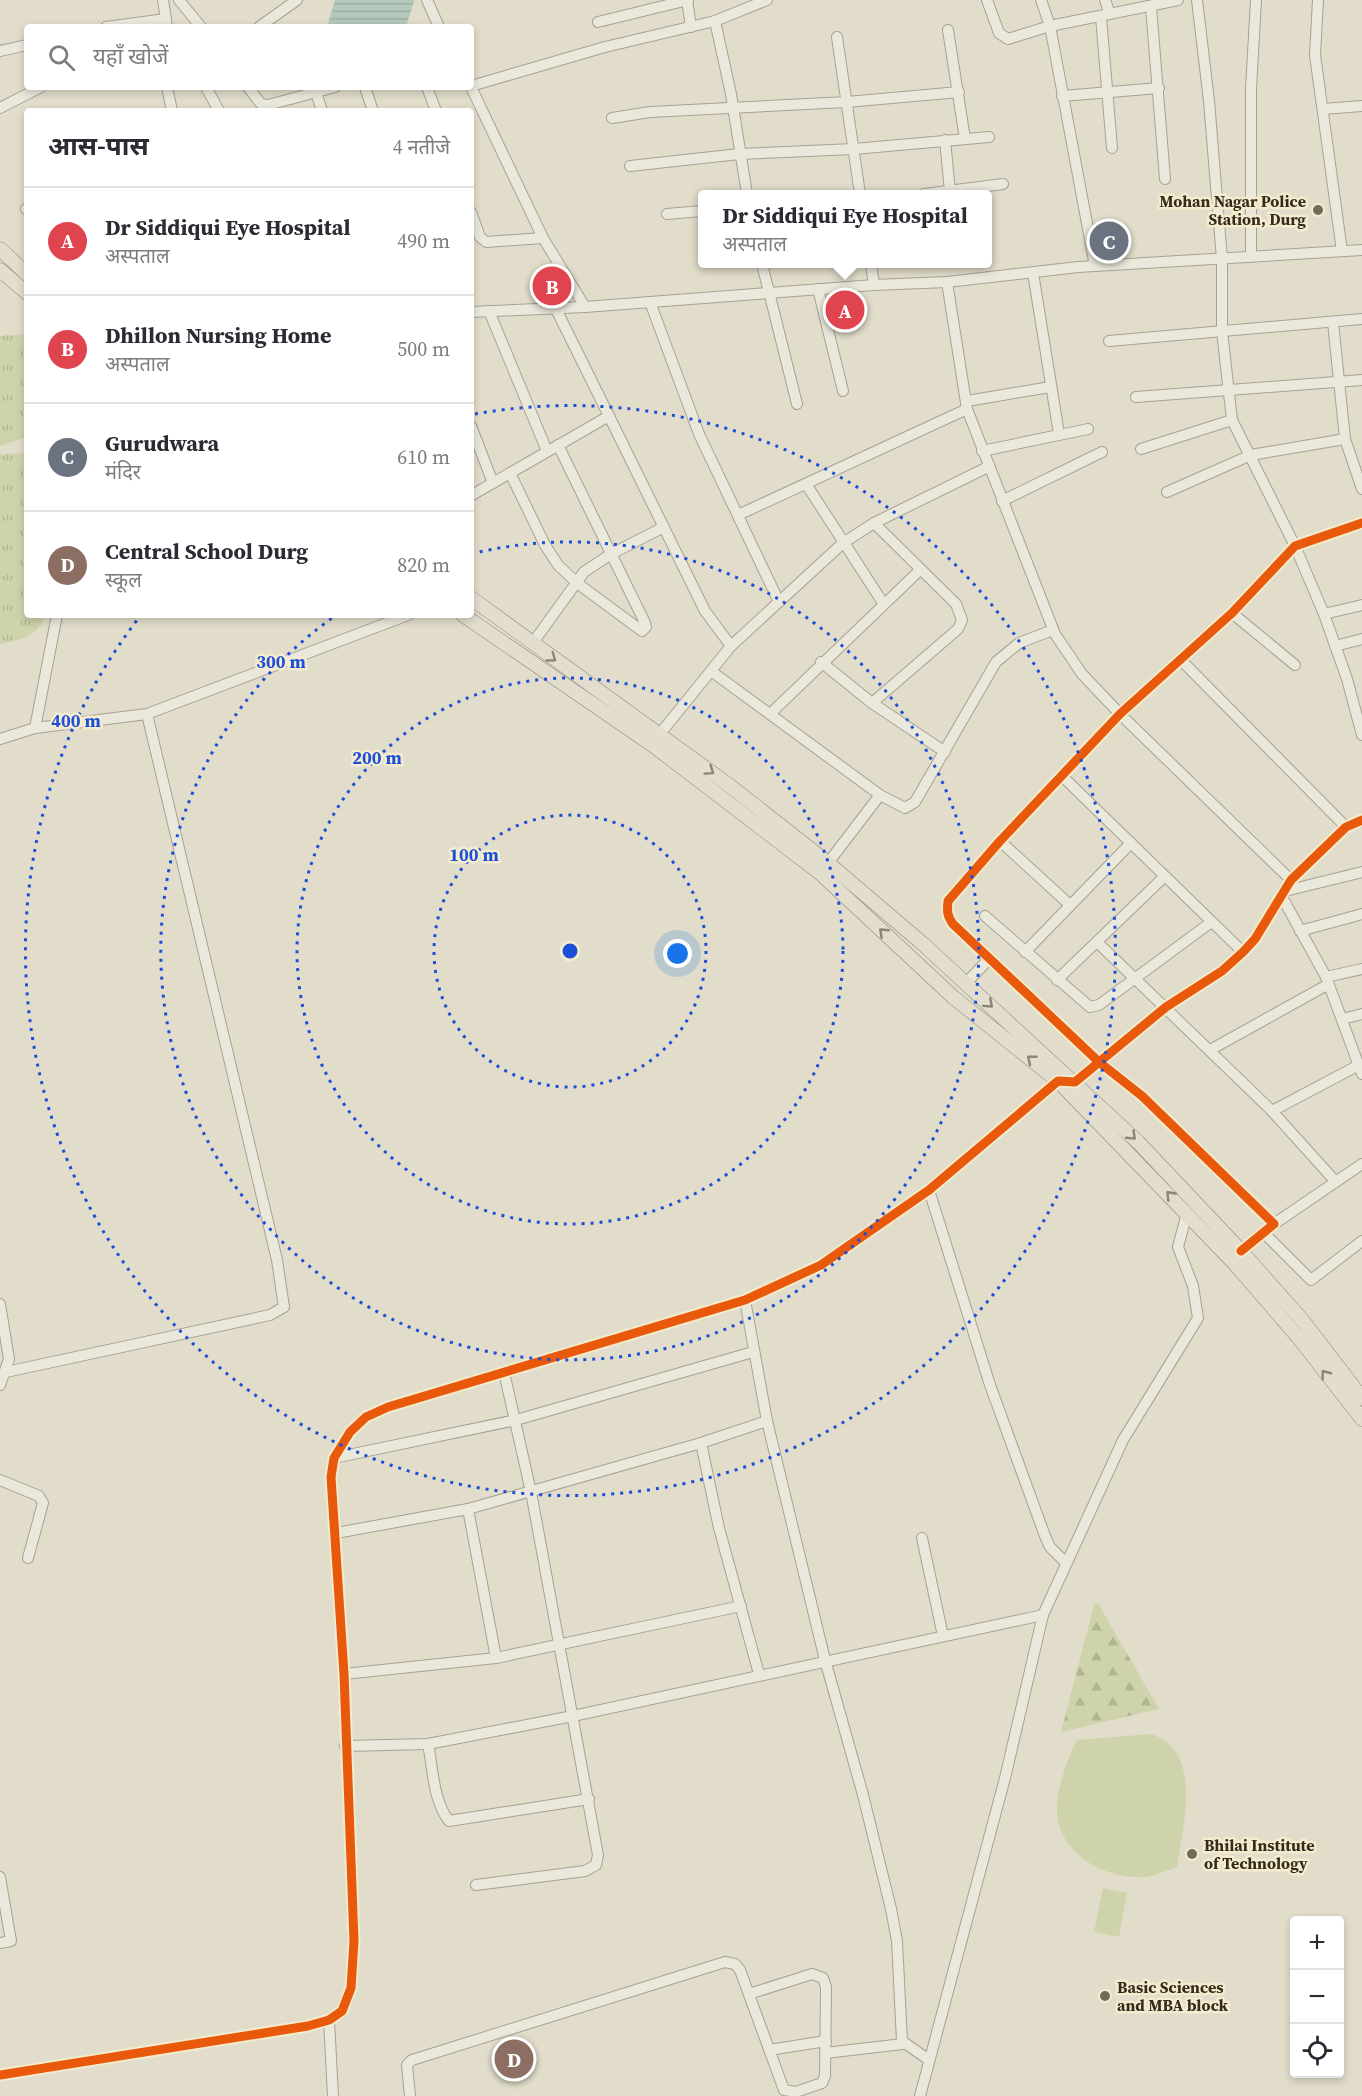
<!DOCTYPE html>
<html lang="hi">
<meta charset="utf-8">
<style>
:root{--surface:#fff;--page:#f7f7f7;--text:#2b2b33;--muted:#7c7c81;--line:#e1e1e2;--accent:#db2777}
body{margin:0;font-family:"Source Serif 4","Noto Sans Devanagari",serif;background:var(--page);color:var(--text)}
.controls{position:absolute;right:18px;bottom:18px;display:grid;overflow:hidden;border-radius:6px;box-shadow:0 3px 9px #0003}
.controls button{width:54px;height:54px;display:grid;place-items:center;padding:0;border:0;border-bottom:2px solid var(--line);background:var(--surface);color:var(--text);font:30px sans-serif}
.you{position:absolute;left:678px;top:954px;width:21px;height:21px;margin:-15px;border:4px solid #fff;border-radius:50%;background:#1a73e8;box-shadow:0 0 0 9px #1a73e833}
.badge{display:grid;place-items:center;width:39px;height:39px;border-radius:50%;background:var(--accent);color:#fff;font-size:20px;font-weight:700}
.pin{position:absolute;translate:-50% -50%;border:3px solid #fff;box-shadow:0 2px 6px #0006}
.popup{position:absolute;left:698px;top:190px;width:294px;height:78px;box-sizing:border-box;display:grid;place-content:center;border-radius:6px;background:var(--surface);filter:drop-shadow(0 2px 4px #0005);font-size:20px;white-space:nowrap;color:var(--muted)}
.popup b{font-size:22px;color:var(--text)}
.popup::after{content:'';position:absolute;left:50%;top:100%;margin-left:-12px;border:12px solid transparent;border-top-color:var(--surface)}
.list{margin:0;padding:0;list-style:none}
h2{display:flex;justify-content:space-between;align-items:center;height:78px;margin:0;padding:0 24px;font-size:26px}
h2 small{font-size:20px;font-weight:400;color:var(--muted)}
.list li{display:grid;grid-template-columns:39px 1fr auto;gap:18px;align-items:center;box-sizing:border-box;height:108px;padding:0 24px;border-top:2px solid var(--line)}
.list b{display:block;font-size:22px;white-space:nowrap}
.list p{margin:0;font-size:20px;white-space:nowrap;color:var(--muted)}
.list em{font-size:20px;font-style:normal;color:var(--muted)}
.icon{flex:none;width:33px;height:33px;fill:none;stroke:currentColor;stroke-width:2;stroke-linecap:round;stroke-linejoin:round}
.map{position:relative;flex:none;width:1362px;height:2096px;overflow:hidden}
.search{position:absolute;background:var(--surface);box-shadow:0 3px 9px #0003;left:24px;top:24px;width:450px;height:66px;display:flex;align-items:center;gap:15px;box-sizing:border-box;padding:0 21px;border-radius:6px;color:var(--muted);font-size:22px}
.panel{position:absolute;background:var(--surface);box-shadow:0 3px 9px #0003;left:24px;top:108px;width:450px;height:510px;border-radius:6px}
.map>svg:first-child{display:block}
</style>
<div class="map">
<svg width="1362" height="2096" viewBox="0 0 1362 2096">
<defs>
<pattern id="forest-firs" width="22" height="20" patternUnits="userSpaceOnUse" patternTransform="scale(1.5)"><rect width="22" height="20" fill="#cfd3ac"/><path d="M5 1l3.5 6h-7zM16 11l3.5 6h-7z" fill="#b2b593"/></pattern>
<pattern id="park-tufts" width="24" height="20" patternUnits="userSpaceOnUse" patternTransform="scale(1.5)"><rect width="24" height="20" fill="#cfd3ac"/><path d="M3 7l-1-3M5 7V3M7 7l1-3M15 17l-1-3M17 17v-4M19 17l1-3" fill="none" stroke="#b2b593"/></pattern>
<pattern id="water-rules" width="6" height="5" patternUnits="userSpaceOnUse" patternTransform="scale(1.5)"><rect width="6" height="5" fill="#b5c8bd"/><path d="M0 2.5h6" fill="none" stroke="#9caca2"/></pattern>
</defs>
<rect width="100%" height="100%" fill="#e2ddca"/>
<g fill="#cfd3ac">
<path d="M1151,1734C1204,1751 1183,1826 1177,1867C1167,1870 1155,1876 1145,1877C1109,1880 1066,1858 1058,1821C1053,1796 1066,1763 1077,1740Z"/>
<path d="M1103,1888L1127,1893L1119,1937L1094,1932Z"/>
</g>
<path fill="url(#forest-firs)" d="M1098,1603L1159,1709L1061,1732L1094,1605Z"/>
<g fill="url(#park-tufts)">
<path d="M25,334L27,437L0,446V336Z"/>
<path d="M14,453L27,454V615H45C38,637 20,640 0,644V455Z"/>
</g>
<path fill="url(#water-rules)" d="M335,0H414V1L406,27H327Z"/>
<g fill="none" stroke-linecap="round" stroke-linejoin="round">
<g stroke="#a7a194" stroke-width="12">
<g id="minor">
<path d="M163,0L167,27"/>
<path d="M179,0L201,27"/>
<path d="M427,0L439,27"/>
<path d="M687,0L691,27"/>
<path d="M987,0L999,33L1008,39L1050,26L1178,0"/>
<path d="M1041,0L1050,26L1095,266"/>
<path d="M1105,0L1110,14"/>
<path d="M1197,0L1209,101L1222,259V331L1232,420L1295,546L1324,614L1347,679L1362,735"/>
<path d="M1318,0L1315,55L1342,251"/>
<path d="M1151,7L1165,179"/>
<path d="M1101,17L1112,148"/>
<path d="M715,21L731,94L747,194"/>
<path d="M598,22L688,0"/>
<path d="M106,27L166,19"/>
<path d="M259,27L297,0"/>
<path d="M948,30L965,139"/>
<path d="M837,37L860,194"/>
<path d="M0,51L27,45"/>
<path d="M471,86L605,47L715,21L767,0"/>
<path d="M167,87L172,111"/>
<path d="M206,87L219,111"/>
<path d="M248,87L261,104L268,105L335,87"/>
<path d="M365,87L373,111"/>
<path d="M427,87L436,111"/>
<path d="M471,87L543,238L585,307"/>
<path d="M316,92L322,111"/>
<path d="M1062,96L1159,88"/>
<path d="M0,108L41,87"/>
<path d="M1323,109L1362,106"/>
<path d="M612,118L650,112L847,102L959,92"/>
<path d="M945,140L950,191"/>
<path d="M630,166L739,154L854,149L989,137"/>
<path d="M924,194L1003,184"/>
<path d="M26,209L27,208"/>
<path d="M471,212L480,237L486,242L543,238"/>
<path d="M667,214L702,211"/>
<path d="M1251,257V89L1256,0"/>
<path d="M762,264L797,404"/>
<path d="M871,264L874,285"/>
<path d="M1033,273L1059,434"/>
<path d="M947,282L967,409L1055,634L1082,674L1120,714L1291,880"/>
<path d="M818,289L843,391"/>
<path d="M650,302L699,434L779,602"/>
<path d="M489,311L547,451"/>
<path d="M471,312L585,307L874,285L947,282L1078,267L1362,250"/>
<path d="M1333,322L1345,439"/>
<path d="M1109,341L1362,319"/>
<path d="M1136,397L1362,380"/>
<path d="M967,401L1050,387"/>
<path d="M609,416L705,611L731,646"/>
<path d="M471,426L493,483"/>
<path d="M1141,449L1232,420"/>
<path d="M982,451L1088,429"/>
<path d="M510,473L545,545L558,565L577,583L642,631L646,627L645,623L558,445"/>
<path d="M806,484L883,603"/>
<path d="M1167,492L1251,455L1345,439L1362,489"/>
<path d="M472,495L609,416L555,307"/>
<path d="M1002,501L1102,452"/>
<path d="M738,515L967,409"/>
<path d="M1232,613L1295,665"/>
<path d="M1324,614L1362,605"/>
<path d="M532,644L584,572L611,554L664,527"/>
<path d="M1335,646L1362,639"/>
<path d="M1181,660L1346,827"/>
<path d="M821,662L872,703L945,752"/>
<path d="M711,671L880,795L905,808L915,802L996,662L1019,643L1053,630"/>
<path d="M872,703L958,629L962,620L956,604L874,523"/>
<path d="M770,714L920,570"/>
<path d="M35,728L57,615"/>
<path d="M659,735L731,646L843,543L874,523L988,467"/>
<path d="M0,739L35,728L147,714L408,615"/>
<path d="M1062,776L1243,952"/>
<path d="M1000,841L1070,905"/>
<path d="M828,863L880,795"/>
<path d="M1285,891L1362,872"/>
<path d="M1282,897L1326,977L1362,1074"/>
<path d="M985,916L1090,1007L1099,1005L1210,923"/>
<path d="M1300,931L1362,914"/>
<path d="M1097,942L1272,1111L1335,1181"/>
<path d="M1025,952L1131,843"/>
<path d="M1326,977L1362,969"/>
<path d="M1057,980L1164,877"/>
<path d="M966,983L990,958"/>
<path d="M1342,1019L1362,1014"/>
<path d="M1210,1050L1327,985"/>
<path d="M1272,1111L1359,1065"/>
<path d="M929,1190L990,1385L1045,1536L1050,1547L1066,1563"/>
<path d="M1274,1224L1362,1164"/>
<path d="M1264,1233L1311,1280L1362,1241"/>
<path d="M1241,1251L1274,1224L1142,1096L1099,1062L953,924C947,916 947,911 948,901L1000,841L1120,714L1232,613L1295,546L1362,523"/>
<path d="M745,1300L767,1421L825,1660L863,1795L891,1909L897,1941L902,2041L929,2060"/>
<path d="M0,1304L9,1359L0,1385"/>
<path d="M6,1372L270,1315L284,1307L277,1260L147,714"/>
<path d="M701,1443L719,1528L759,1674"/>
<path d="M334,1458L516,1420L753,1352"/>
<path d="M0,1480L39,1496L43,1503L28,1558"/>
<path d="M468,1509L496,1658"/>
<path d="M336,1533L468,1509L701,1443L767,1421"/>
<path d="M922,1538L943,1636"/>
<path d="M344,1674L496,1658L741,1606"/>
<path d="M428,1744C433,1768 433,1801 449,1821L589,1799"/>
<path d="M345,1746L428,1744L573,1716L1043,1615"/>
<path d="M0,1877L11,1941L0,1943"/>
<path d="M476,1885L585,1871L596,1865L598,1855L531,1492L504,1372"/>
<path d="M329,2020L333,2096"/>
<path d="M769,2050L826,2041"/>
<path d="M825,2053L903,2044"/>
<path d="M0,2075L308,2026L329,2020L342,2011L351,1988L354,1941L344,1674L331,1477L334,1458L350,1432L366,1417L388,1407L745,1300L821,1265L929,1190L1058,1081L1075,1082L1166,1007L1222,971L1243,952L1255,939L1291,880L1346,827L1362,820"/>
<path d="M410,2096L407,2065L412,2060L725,1962L735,1964L740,1970L784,2090L796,2092L822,2083L825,2076L826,1987L823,1978L812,1974L749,1994"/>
<path d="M920,2096L1005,1778L1043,1615L1123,1440L1198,1318L1193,1286L1178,1247L1187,1213"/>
</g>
</g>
<g stroke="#8c877a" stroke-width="15">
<g id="major">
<path d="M0,249L27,274"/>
<path d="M0,270L27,293"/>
<path d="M471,598L730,786L828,863L923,944L1138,1142L1241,1251L1303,1321L1362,1398"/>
<path d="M463,615L654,746L820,873L953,997L1058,1081L1235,1264L1298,1337L1362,1419"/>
</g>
</g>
<use href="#minor" stroke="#eae7db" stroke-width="10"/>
<use href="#major" stroke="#e2ddcd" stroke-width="14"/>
<g stroke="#f4ecce" stroke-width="13">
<g id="cycleway">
<path d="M1241,1251L1274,1224L1142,1096L1099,1062L953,924C947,916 947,911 948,901L1000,841L1120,714L1232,613L1295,546L1362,523"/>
<path d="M0,2075L308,2026L329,2020L342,2011L351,1988L354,1941L344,1674L331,1477L334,1458L350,1432L366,1417L388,1407L745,1300L821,1265L929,1190L1058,1081L1075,1082L1166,1007L1222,971L1243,952L1255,939L1291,880L1346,827L1362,820"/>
</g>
</g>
<use href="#cycleway" stroke="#e8590c" stroke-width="9"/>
</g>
<defs><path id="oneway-chevron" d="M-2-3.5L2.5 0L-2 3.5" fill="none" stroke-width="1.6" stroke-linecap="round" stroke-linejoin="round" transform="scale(1.5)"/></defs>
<g stroke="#8c8474">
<use href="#oneway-chevron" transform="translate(552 658) rotate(36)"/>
<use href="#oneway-chevron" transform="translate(710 771) rotate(35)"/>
<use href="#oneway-chevron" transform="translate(883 932) rotate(-137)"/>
<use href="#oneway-chevron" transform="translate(989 1004) rotate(42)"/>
<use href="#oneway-chevron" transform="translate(1031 1059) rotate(-141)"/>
<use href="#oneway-chevron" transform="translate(1132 1136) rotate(44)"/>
<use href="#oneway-chevron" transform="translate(1170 1195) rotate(-134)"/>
<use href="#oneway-chevron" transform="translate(1325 1374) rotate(-127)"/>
</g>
<g fill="none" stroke="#1d4ed8" stroke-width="3" stroke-dasharray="3 6">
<circle cx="570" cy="951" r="136"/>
<circle cx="570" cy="951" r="273"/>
<path d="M471 554A409 409 0 1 1 335 616"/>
<path d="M475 414A545 545 0 1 1 141 615"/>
</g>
<g fill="#726959" stroke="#f4ecce" stroke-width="2">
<circle cx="1318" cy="210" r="6"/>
<circle cx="1192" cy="1854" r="6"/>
<circle cx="1105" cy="1996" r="6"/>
</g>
<g text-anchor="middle" stroke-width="5" stroke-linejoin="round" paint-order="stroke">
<g font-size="16" font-weight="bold" fill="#352a1c" stroke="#f4ecce" text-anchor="start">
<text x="1306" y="207" text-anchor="end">Mohan Nagar Police<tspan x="1306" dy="18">Station, Durg</tspan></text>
<text x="1204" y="1851">Bhilai Institute<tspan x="1204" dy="18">of Technology</tspan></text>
<text x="1117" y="1993">Basic Sciences<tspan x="1117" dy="18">and MBA block</tspan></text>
</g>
</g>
<circle cx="570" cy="951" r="9" fill="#1d4ed8" stroke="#f4ecce" stroke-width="3"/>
<g font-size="18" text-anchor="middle" font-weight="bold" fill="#1d4ed8" stroke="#f4ecce" stroke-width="5" stroke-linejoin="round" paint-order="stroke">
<text x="281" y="668">300 m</text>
<text x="76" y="727">400 m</text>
<text x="377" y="764">200 m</text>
<text x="474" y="861">100 m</text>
</g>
</svg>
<div class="controls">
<button>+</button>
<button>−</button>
<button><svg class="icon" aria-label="locate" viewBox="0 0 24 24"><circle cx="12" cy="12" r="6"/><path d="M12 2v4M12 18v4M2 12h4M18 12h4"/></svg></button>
</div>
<div class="you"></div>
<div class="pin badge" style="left:845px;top:310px;background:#e0444e">A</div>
<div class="popup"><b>Dr Siddiqui Eye Hospital</b>अस्पताल</div>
<div class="pin badge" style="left:552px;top:286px;background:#e0444e">B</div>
<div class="pin badge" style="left:1109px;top:241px;background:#6b7280">C</div>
<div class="pin badge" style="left:514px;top:2059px;background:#8d6e63">D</div>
<div class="search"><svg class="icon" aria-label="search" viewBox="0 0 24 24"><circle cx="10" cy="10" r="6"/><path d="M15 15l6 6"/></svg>यहाँ खोजें</div>
<section class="panel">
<h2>आस-पास<small>4 नतीजे</small></h2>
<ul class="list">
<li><span class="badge" style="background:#e0444e">A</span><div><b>Dr Siddiqui Eye Hospital</b><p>अस्पताल</p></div><em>490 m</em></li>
<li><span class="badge" style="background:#e0444e">B</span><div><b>Dhillon Nursing Home</b><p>अस्पताल</p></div><em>500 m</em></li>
<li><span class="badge" style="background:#6b7280">C</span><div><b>Gurudwara</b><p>मंदिर</p></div><em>610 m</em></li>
<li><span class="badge" style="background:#8d6e63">D</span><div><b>Central School Durg</b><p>स्कूल</p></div><em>820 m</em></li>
</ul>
</section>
</div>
